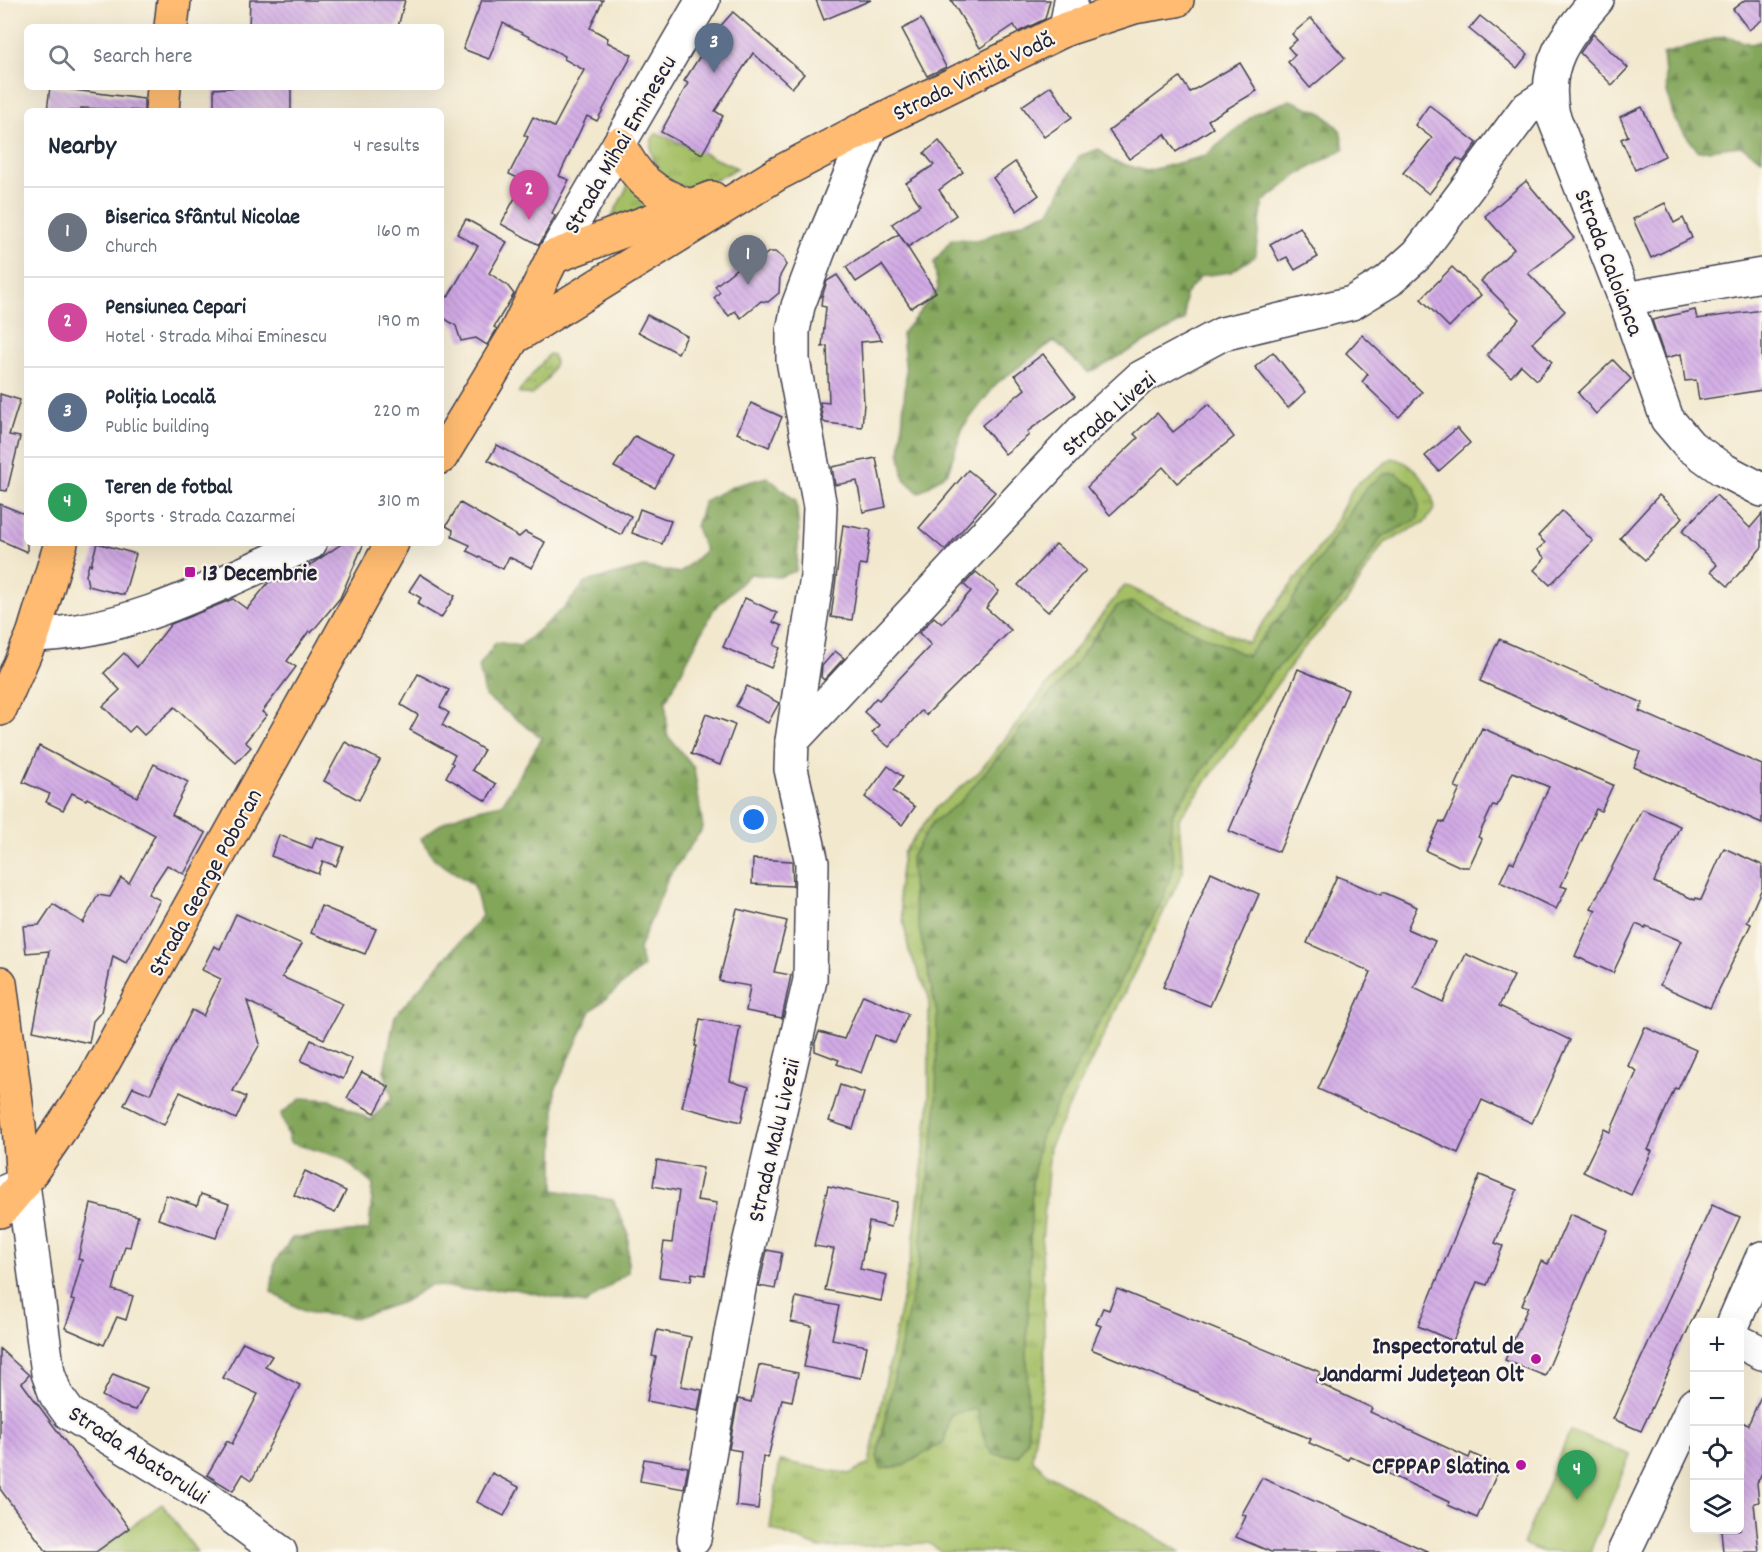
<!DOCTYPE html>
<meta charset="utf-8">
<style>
:root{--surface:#fff;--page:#f6f6f7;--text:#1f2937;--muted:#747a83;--line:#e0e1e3;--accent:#2563eb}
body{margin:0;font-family:Dekko,sans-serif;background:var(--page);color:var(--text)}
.controls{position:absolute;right:18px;bottom:18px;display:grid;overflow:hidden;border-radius:9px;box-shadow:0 6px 24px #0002}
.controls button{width:54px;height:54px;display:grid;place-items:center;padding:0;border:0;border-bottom:2px solid var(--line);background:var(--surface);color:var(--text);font:30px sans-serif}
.you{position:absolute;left:754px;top:820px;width:21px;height:21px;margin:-15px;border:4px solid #fff;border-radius:50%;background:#1a73e8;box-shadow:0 0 0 9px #1a73e833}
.badge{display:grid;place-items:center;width:39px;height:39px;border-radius:50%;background:var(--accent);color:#fff;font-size:20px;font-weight:700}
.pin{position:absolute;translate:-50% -50px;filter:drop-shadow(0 2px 3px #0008)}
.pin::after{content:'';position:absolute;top:32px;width:21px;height:18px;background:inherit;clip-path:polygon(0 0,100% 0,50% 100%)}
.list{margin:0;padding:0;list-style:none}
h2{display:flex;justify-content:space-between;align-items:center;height:78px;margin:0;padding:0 24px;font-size:26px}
h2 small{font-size:20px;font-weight:400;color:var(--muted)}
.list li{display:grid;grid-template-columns:39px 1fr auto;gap:18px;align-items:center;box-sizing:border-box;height:90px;padding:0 24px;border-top:2px solid var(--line)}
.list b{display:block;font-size:22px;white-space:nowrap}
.list p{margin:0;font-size:20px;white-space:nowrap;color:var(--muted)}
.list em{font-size:20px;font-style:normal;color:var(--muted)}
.icon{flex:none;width:33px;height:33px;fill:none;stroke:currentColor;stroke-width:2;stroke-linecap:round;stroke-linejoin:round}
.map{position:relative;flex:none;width:1762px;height:1552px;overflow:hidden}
.search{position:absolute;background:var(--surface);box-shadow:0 6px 24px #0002;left:24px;top:24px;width:420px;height:66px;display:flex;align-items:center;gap:15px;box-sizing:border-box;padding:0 21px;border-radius:9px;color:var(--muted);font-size:22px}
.panel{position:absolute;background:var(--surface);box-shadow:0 6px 24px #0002;left:24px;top:108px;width:420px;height:438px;border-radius:9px}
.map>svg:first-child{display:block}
</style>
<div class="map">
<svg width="1762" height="1552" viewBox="0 0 1762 1552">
<defs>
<pattern id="grass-tufts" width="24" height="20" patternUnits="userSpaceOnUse" patternTransform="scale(1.5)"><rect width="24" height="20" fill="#a4bf65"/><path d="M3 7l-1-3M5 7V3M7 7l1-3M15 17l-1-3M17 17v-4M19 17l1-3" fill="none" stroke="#859b54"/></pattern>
<pattern id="forest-firs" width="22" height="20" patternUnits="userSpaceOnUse" patternTransform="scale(1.5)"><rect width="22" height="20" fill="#83a65a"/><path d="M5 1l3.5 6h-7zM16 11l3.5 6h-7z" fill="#6b874c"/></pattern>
<pattern id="building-back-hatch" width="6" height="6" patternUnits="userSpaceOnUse" patternTransform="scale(1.5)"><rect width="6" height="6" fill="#d1aae5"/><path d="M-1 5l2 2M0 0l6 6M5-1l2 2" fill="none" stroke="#b392c5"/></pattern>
</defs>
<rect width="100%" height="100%" fill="#fbf7ec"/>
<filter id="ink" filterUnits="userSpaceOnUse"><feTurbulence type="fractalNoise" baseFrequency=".0167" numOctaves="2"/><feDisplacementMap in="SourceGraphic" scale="12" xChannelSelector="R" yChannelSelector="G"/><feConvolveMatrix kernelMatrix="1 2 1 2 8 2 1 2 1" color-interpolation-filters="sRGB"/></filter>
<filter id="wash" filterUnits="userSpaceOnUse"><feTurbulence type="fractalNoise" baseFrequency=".008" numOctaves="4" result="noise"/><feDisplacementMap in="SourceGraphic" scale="24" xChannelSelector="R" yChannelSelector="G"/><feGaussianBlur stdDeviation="1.35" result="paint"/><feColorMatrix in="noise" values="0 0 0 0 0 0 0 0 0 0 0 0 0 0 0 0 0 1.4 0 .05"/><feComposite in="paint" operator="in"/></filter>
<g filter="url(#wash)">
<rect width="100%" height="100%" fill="#f2e8ce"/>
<g fill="url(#grass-tufts)" stroke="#637050" stroke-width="1.5">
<path d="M657,133L737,168C723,175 705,188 689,188C668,188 637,150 657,133Z"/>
<path d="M633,176L661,202L608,224Z"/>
<path d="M549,354L553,355L555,363L548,378L532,395L519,393V391Z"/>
<path d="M1392,458C1415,462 1431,486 1435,508L1425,522L1383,544L1347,601L1302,650L1179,819L1183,872L1050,1146L1042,1241L1045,1372L1032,1459L1047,1474L1181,1552H942L928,1543L819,1548L770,1528L780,1461L849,1474L869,1464L913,1246L929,1108V997L909,951L898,892L903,853L935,809L980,771L1125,585L1248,643L1329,534L1354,486Z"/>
</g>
<g fill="url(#forest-firs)" stroke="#52644a" stroke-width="1.5">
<path d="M1724,36L1751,44L1762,41V159L1741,146L1698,151L1674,119L1667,92L1663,54Z"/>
<path d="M1290,100L1322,113L1340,130L1344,149L1302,172L1263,202L1255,256L1231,272L1201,276L1185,295V320L1089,373L1054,341L997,383L963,427L948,472L919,493L904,479L900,455L906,374L902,334L938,289L934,262L952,239L979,240L1050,211L1079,156L1099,149L1112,161L1147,171L1205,156L1256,113Z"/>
<path d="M1384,474H1396L1415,487L1419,504L1418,519L1381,537L1349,591L1270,676L1173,812L1170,836L1174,865L1163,898L1039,1141L1032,1185L1027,1339L1028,1439L1018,1456L993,1454L985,1443L977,1409L951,1414L944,1442L903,1466L881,1469L877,1457L918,1267L936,1111L937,1014L913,899L911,857L933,822L960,802L1071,669L1117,606L1131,602L1247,656L1288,607L1366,488Z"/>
<path d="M767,477L796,501L799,532L796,571L779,577L750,574L714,609L666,701L667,735L694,768L703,828L669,876L639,949L643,967L591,1011L555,1090L554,1190L613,1200L628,1233V1272L585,1304L514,1289L469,1290L430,1285L403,1302L356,1318L305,1312L271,1292L275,1262L292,1238L369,1230L373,1185L341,1157L290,1143L281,1114L302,1098L331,1100L371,1120L392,1097L384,1071L395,1016L482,916L474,885L435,860L421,839C445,817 470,810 502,804L542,738L485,696L479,666L496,642L520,646L565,607L586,582L644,567L680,573L705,550L696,527L704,501L734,486Z"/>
</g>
<g fill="#a4bf65" stroke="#637050" stroke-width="1.5">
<path d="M1570,1431L1630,1455L1590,1552H1543L1523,1544Z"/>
<path d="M162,1504L197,1552H96Z"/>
</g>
<g id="blocks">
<g fill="url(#building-back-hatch)">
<path d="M250,0H405L398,27H249Z"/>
<path d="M482,0H603L590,28L608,38L607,42L632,55L597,121L587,116L559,176L569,180L552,213L555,216L539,245L501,224L524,181L509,174L528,137L524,135L533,117L554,127L584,70L564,59L565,56L503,23L489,59L463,49Z"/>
<path d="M816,0H871L824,20Z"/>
<path d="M951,0H1050L1045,19L1018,32L1014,25L980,48Z"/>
<path d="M1745,0H1762V20L1749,30L1733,9Z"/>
<path d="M733,12L804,74L792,88L753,53L715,111L723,116L702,154L661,132L688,83L684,81L716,31Z"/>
<path d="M1480,16L1528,54L1517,68L1469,29Z"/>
<path d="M1311,18L1345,58L1310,88L1288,62L1295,55L1288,47L1297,40L1292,34Z"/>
<path d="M921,19L946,67L927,76L902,29Z"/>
<path d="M1593,34L1628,68L1612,85L1580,53Z"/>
<path d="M1240,63L1257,91L1208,120L1213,128L1176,152L1165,134L1129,159L1109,131L1180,77L1190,92Z"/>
<path d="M1051,86L1072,117L1044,137L1022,106Z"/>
<path d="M50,87L144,99V111L81,108V111H47Z"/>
<path d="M241,87H291V111H214V89Z"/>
<path d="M1429,105L1477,143L1463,162L1457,158L1429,194L1403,173L1432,138L1415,125Z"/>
<path d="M1642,107L1665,156L1635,170L1621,139L1628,136L1620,117Z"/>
<path d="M939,141L963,172L939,190L956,215L908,247L892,224L920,205L906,183L934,165L924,153Z"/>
<path d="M1015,162L1039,195L1017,211L993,178Z"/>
<path d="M1526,181L1574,238L1528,273L1565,311L1532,343L1552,362L1537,380L1521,365L1511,377L1487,355L1519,319L1481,281L1514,249L1485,216Z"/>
<path d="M1665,203L1674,223L1683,218L1692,238L1651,258L1633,219Z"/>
<path d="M466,219L507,242L489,273L507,285L514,294L494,327L497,329L487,345L476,338L461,341L456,326L441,316V293L448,297L478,246L457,234Z"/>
<path d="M1300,227L1318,257L1295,270L1287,257L1279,261L1270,244Z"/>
<path d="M899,234L936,292L911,308L882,265L856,282L846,267Z"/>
<path d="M769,252H775L783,258L786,265L780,276L779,293L768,302L761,301L741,318L735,311L729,316L714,298L720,292L715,286L736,269L740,260L746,257L760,259Z"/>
<path d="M1452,267L1481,295L1449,327L1421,299Z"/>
<path d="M837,275L882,340L861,342L864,404L862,427L826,423L823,421L820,402L829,403L827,346L822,347L826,307L821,306L822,297L827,281Z"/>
<path d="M1695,310L1697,319L1762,310V390L1699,400L1696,380L1685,381L1681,354L1665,358L1652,320Z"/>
<path d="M647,315L687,336L678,353L638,332Z"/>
<path d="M1362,335L1422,392L1399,417L1362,382L1368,374L1346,353Z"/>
<path d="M1273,352L1305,392L1288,408L1255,367Z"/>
<path d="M1043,354L1075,396L1027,432L1029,435L1005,454L982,425L1025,389L1015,375Z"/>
<path d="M1613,360L1631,379L1596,414L1578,393Z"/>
<path d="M0,394L20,400L9,435L20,437L7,491L0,490Z"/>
<path d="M751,403L782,417L769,447L737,433Z"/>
<path d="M1209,404L1234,437L1177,483L1163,467L1110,515L1087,487L1138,438L1134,434L1157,413L1173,432Z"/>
<path d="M1457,428L1470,443L1439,471L1425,456Z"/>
<path d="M635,436L672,455L655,488L614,467Z"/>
<path d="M497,445L631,516L621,535L488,460Z"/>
<path d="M876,458L886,507L863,512L857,481L835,485L832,467Z"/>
<path d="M968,470L995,492L945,550L919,528Z"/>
<path d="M1659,495L1683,517L1645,560L1620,538Z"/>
<path d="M1716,495L1750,528L1762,514V547L1728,586L1711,571L1717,565L1682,531Z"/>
<path d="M460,503L519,537L525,532L545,542L532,568L509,557L503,569L467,551L470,545L452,537L453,530L446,526Z"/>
<path d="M0,504L27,515V552L0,540Z"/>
<path d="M640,509L671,521L662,544L632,533Z"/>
<path d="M1562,511L1593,541L1550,585L1534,570L1545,558L1537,550L1545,543L1538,536Z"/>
<path d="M843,525L871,530L866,565L860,564L852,620L831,617Z"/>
<path d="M97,543L136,554L124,595L88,586L86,575L89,564L91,565Z"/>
<path d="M343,543H364L340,598L311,633L309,631L287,661L296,667L262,712L267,715L245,742L251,747L236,763L175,707L144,735L135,726L129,732L103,706L120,690L104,673L124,653L137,667L171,624L233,599L247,609L268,583L276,579L278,582L282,576L310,565Z"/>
<path d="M1056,544L1086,570L1048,612L1018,585Z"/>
<path d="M976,572L999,591L986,608L1011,630L926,715L921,711L889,747L872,733L879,725L864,712L876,698L879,700L931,645L919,633L934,617L942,624L971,591L964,585Z"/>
<path d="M420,574L455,596L441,618L417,604L421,598L409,591Z"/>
<path d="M745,598L777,613L773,622L782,626L774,645L780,648L771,668L723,647Z"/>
<path d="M1499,639L1643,703L1639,711L1762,765V823L1634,767L1640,752L1480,681Z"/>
<path d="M835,651L844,658L824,680L821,677L822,666Z"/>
<path d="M1298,669L1348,690L1279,852L1229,831Z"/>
<path d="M418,674L449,690L440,707L449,713L442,725L484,750L472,770L496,784L486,801L446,777L453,764L451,762L455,755L410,730L418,715L401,705Z"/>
<path d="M747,686L779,703L768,723L736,706Z"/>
<path d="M706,714L735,725L720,765L691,754Z"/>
<path d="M1482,728L1613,785L1601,811L1596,809L1561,886L1567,888L1556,909L1500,882L1510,861L1514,863L1549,787L1513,772L1497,806L1493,805L1478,837L1482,839L1469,867H1461L1426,851L1440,821L1444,823L1460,789L1455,787Z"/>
<path d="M345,742L380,760L359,800L324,781Z"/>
<path d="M39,746L137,797L154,764L188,782L172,815L206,833L184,874L167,865L148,894L160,900L126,963L113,956L101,1012L93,1021L89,1043L33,1031L49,951L26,953L23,926L39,925L53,904L83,923L98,895L110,897L121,878L129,883L155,835L87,798L86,800L72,793L63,810L46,802L50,794L23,782Z"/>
<path d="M888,766L903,777L893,791L915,807L902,825L865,797Z"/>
<path d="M1642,809L1680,826L1654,882L1695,900L1696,898L1701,900L1724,848L1762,865V888L1747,922L1751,924L1710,1008L1660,985L1681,941L1646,926L1645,928L1636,924L1613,973L1575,956L1596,910L1591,908Z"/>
<path d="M279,835L312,848L316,837L344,847L336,866L323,861L318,874L271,856Z"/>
<path d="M753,859L792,861L793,886L752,884Z"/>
<path d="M1211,872L1259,894L1210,1006L1163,987Z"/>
<path d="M1337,876L1381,895L1383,892L1417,907L1407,929L1435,941L1414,988L1443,1002L1466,954L1514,976L1499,1006L1570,1040L1532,1123L1482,1100L1458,1153L1318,1089L1371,972L1307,943Z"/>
<path d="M321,906L376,929L365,954L311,933Z"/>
<path d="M737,909L787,921L774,972L791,975L782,1018L746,1011L750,986L719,981Z"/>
<path d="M236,914L302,944L282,977L343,1004L324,1039L247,1001L260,1044L233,1091L246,1097L236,1119L180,1092L164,1125L124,1105L133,1087L150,1094L192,1010L203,1016L221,979L202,970L214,946L220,949Z"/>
<path d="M863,995L908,1014L895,1043L875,1035L861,1073L837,1064L839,1060L815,1051V1043L819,1032L844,1039Z"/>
<path d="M700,1019L740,1027L730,1081L749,1087L741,1122L682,1107L697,1046H695Z"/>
<path d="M1645,1027L1696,1050L1678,1089L1675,1088L1648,1150L1652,1151L1631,1195L1583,1172L1604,1129L1610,1132L1637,1071L1628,1066Z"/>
<path d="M311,1040L352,1059L343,1079L301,1061Z"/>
<path d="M362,1072L389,1087L375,1113L347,1098Z"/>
<path d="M840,1085L864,1093L853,1129L829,1121Z"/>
<path d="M657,1160L703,1168L697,1200L717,1203L705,1275L692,1273L691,1281L659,1277L664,1242L672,1243L679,1191L653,1186Z"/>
<path d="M305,1171L346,1191L335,1213L294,1195Z"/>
<path d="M1480,1175L1517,1190L1495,1243L1503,1246L1487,1285L1477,1282L1453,1341L1418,1326Z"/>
<path d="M828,1186L897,1202L891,1227L869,1222L860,1269L887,1275L881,1301L825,1290L834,1249L814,1246Z"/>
<path d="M201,1194L229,1204L216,1238L158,1219L166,1195L197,1206Z"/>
<path d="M91,1204L138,1216L130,1247L125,1246L113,1290L133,1296L126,1320L117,1317L104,1345L65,1328L75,1301L71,1300L82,1260L78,1259Z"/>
<path d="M1712,1205L1740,1217L1641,1431L1613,1419Z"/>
<path d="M1570,1214L1607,1230L1545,1376L1505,1360L1528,1307L1522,1305L1541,1261L1548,1264Z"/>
<path d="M767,1250L782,1253L775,1289L759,1286Z"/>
<path d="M1117,1289L1320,1372L1316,1382L1372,1408L1370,1412L1469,1458L1471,1453L1500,1467L1477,1518L1448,1505L1449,1502L1350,1456L1348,1460L1309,1443L1311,1439L1091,1349L1101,1326L1096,1324L1103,1308L1109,1310Z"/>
<path d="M796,1297L839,1306L832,1339L867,1346L861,1378L804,1367L812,1326L791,1322Z"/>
<path d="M657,1330L691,1337L681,1386L702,1390L698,1411L647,1401L656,1357L652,1356Z"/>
<path d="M243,1342L272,1356L265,1367L300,1385L252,1480L243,1474L233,1491L207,1475L227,1441L232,1444L258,1394L223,1378Z"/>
<path d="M0,1349L29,1375L22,1383L129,1528L96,1552H47L0,1489Z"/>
<path d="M759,1365L798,1373L792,1401L782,1399L768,1458L763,1456L758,1509L736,1506L741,1451L729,1449L738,1399L751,1402Z"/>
<path d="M113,1374L147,1388L136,1410L121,1406L102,1396Z"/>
<path d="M1762,1394V1473L1757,1483L1759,1502L1754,1503L1759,1552H1723L1721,1530H1740V1421L1748,1425Z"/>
<path d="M644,1459L688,1467L684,1489L640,1481Z"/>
<path d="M492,1473L519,1487L504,1516L477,1502Z"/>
<path d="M1262,1478L1429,1552H1271L1236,1537L1246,1516L1242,1514Z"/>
</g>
</g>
</g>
<g filter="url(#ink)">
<use href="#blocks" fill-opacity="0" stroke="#414051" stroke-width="1.5"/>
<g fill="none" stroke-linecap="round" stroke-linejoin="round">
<g stroke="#414051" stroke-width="36">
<g id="minor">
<path d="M1597,0C1565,37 1542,64 1553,115L1625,299L1667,419L1690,446L1722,469L1762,490"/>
<path d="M1066,29L1071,0"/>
<path d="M553,257L703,0"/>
<path d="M1625,299L1762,275"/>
<path d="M33,635C132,633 222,582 310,543"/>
<path d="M792,741L1082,431L1140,378L1222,334L1352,303L1388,281L1418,254L1526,109L1549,94"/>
<path d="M2,1193L23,1184L48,1373L56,1395L69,1413L204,1496L280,1552"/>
<path d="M1734,1322L1762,1258"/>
<path d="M1740,1342L1762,1353"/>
<path d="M694,1539L740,1283L810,980L812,863L791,769L792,741L817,577L820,507L793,360V331L798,306L819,250L871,125"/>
<path d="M1624,1552L1694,1405"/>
</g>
</g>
<g stroke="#414051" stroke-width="36">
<g id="major">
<path d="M171,27L174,0"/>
<path d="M162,111L164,87"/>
<path d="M619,144C637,180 652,192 689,206"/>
<path d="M553,257L712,198"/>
<path d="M513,338L777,174L871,125L1066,29L1134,7L1177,0"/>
<path d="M441,457L513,338L553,257"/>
<path d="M0,709L33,635L61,543"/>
<path d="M0,983L19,1126L23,1184"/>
<path d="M0,1211L23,1184L92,1083L392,543"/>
</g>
</g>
<use href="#minor" stroke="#fff" stroke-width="33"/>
<use href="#major" stroke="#febb71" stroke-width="33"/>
</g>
</g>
<g fill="#b5179e" stroke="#fbf7ec" stroke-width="2">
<rect x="184" y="566" width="12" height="12" rx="3"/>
<circle cx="1536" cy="1359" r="6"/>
<circle cx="1521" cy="1465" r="6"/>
</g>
<g text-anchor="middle" stroke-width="4.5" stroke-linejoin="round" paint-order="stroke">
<g font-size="24" fill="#22223b" stroke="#fbf7ec">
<text transform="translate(973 75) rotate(-26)" y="8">Strada Vintilă Vodă</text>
<text transform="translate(619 144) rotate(-60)" y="8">Strada Mihai Eminescu</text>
<text transform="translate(1610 262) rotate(69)" y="8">Strada Caloianca</text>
<text transform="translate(1108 413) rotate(-41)" y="8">Strada Livezi</text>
<text transform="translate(204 882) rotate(-61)" y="8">Strada George Poboran</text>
<text transform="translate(773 1140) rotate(-77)" y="8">Strada Malu Livezii</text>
<text transform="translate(139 1454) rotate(33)" y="8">Strada Abatorului</text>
</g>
<g font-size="24" font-weight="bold" fill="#22223b" stroke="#fbf7ec" text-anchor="end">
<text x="202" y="580" text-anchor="start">13 Decembrie</text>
<text x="1524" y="1353">Inspectoratul de<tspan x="1524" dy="28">Jandarmi Județean Olt</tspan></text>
<text x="1509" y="1473">CFPPAP Slatina</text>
</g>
</g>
</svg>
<div class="controls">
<button>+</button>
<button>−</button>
<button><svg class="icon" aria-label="locate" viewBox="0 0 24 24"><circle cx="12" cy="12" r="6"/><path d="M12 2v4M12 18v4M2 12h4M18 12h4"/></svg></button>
<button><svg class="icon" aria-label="layers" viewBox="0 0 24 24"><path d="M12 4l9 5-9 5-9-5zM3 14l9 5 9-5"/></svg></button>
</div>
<div class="you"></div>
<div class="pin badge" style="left:748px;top:285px;background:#6b7280">1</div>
<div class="pin badge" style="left:529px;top:220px;background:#d1479c">2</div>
<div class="pin badge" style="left:714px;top:73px;background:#5c6f8a">3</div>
<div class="pin badge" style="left:1577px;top:1500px;background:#2e9e5b">4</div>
<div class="search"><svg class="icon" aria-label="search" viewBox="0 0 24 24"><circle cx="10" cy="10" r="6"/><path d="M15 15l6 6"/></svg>Search here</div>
<section class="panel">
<h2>Nearby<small>4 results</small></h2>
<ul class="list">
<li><span class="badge" style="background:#6b7280">1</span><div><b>Biserica Sfântul Nicolae</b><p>Church</p></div><em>160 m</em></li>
<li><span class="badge" style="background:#d1479c">2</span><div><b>Pensiunea Cepari</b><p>Hotel · Strada Mihai Eminescu</p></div><em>190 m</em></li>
<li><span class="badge" style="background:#5c6f8a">3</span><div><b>Poliția Locală</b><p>Public building</p></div><em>220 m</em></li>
<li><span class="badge" style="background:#2e9e5b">4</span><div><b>Teren de fotbal</b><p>Sports · Strada Cazarmei</p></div><em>310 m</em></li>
</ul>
</section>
</div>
